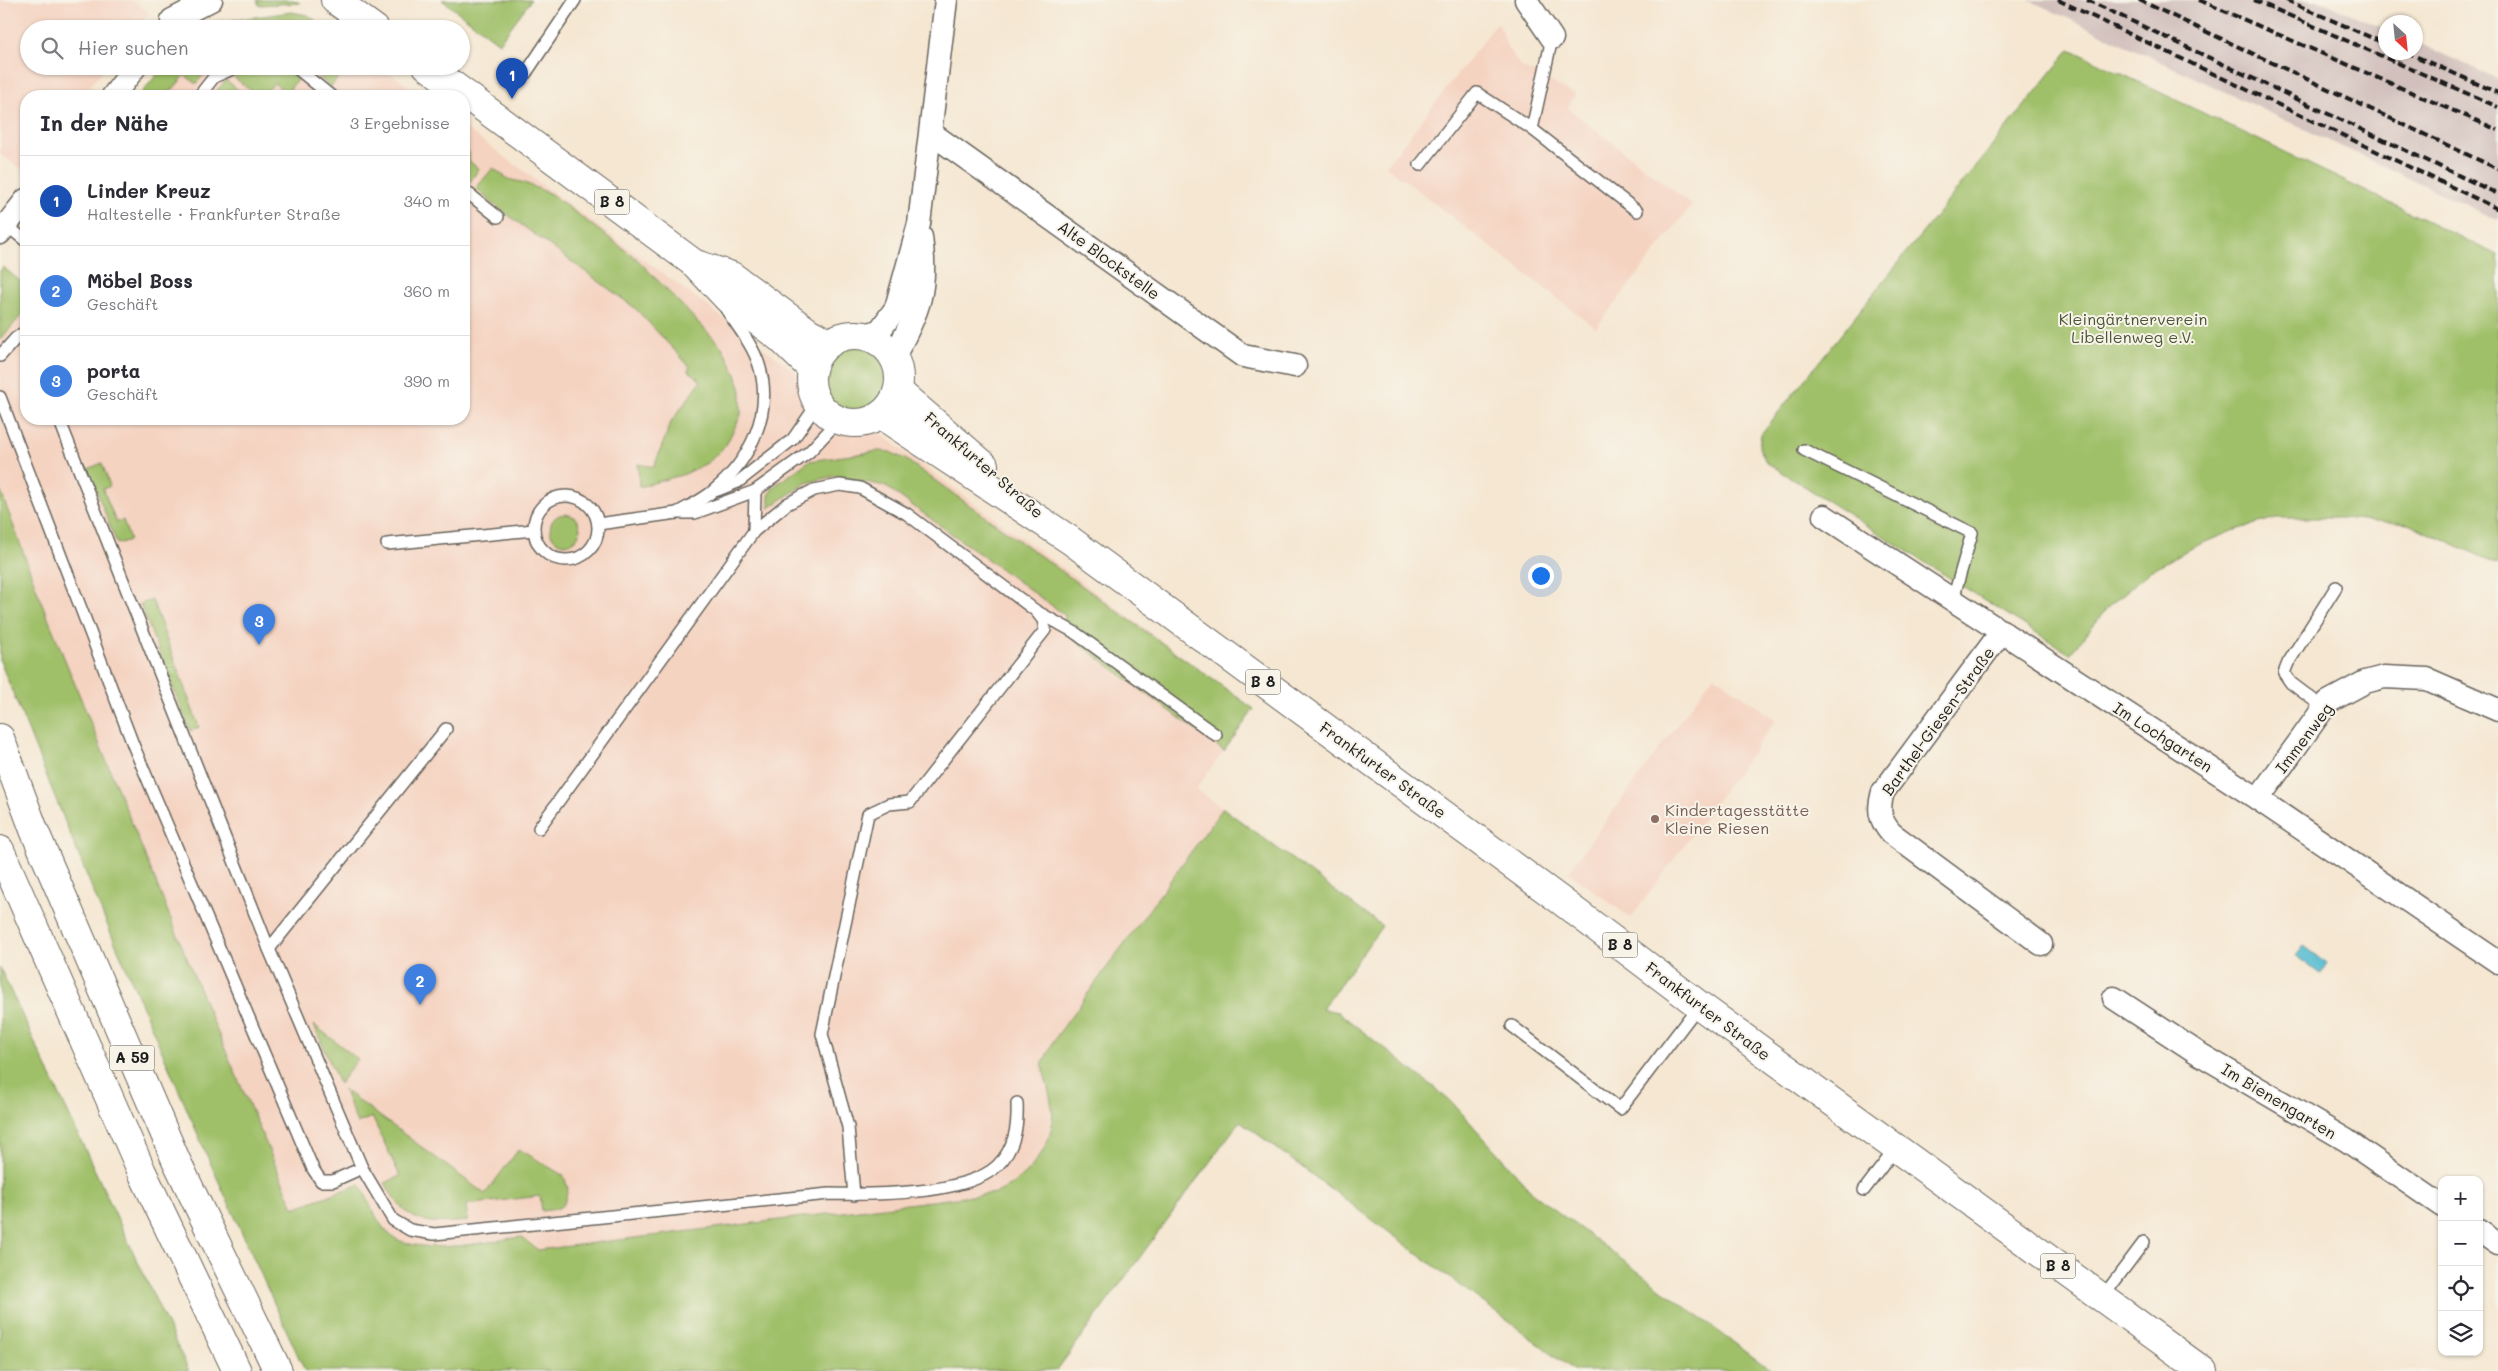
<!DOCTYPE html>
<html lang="de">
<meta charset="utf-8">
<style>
:root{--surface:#fff;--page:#f2f2f3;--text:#2b2b33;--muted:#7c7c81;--line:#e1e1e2;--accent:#2563eb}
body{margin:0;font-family:Mali,sans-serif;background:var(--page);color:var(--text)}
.controls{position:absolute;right:15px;bottom:15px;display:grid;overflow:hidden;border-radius:10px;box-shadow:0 1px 4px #0004}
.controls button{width:45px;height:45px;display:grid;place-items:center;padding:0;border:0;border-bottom:1px solid var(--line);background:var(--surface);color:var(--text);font:25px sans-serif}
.compass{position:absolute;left:2378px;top:15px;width:45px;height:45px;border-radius:50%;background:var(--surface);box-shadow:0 1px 4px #0004;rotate:153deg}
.you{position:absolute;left:1540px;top:575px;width:18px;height:18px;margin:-12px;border:4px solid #fff;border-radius:50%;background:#1a73e8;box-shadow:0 0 0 8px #1a73e833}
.badge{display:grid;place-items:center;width:32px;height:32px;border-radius:50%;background:var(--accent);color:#fff;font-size:16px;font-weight:700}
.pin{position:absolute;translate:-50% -41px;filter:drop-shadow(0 1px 2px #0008)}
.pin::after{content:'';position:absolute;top:26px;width:18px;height:15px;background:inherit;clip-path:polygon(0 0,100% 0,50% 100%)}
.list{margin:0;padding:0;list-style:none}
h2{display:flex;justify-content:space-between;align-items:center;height:65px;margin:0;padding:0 20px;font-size:21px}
h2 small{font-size:16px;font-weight:400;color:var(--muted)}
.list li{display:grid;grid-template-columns:32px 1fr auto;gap:15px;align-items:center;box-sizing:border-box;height:90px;padding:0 20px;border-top:1px solid var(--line)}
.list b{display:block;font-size:19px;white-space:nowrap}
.list p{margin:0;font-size:16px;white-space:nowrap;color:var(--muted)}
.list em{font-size:16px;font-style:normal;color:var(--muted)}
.icon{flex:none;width:28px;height:28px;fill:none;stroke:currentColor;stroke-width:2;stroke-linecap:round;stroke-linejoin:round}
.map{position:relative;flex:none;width:2498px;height:1371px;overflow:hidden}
.search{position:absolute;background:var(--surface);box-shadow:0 1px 4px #0004;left:20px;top:20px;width:450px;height:55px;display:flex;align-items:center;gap:12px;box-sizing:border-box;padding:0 18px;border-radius:28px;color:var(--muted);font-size:19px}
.panel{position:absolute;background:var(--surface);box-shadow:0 1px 4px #0004;left:20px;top:90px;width:450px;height:335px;border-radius:20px}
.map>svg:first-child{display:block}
</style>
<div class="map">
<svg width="2498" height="1371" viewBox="0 0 2498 1371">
<rect width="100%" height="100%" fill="#f7f3e8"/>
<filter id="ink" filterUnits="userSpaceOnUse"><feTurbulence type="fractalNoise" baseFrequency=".02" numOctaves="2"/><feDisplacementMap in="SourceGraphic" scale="10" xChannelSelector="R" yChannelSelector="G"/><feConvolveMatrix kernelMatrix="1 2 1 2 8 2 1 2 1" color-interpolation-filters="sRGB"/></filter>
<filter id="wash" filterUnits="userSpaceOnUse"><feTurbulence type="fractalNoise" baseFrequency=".0096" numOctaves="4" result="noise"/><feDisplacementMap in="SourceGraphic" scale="20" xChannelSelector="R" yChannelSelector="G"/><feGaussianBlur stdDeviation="1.12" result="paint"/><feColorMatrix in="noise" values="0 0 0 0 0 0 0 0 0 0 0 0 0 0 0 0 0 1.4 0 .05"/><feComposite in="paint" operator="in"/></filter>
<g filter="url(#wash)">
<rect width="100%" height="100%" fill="#f5e7d2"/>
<g fill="#f5d3c1">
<path d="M0,0H133L149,13L136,29H29V66H106L82,96H26V164L22,169L0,154Z"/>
<path d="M1498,22L1508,49L1520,66L1575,94L1568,108L1692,205L1596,328L1386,166Z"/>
<path d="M164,66H381L421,96H139Z"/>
<path d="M464,127L1254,709L1196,789L1223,808L1054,1040L1042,1064L1052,1109L1049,1134L1043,1151L1031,1169L1006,1189L996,1193L927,1202L538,1250L521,1237L427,1248L405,1242L387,1232L359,1184L294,1208L208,1010L41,601L0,489V340L26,310V419H464Z"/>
<path d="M1714,675L1776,720L1631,918L1568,872Z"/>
</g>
<path fill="#d1c0bc" d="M2029,0H2319L2385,29L2386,52H2416V42L2498,79V220Z"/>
<g fill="#9fbf68" stroke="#5e6e42">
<path d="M257,0H293L300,3L259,5Z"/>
<path d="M442,0H531L499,43Z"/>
<path d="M291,12L308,15L327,29H202L212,23Z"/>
<path d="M2070,49L2498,255V564L2408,524L2342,518H2276L2232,531L2191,548L2150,571L2109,606L2070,654L1766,462L1759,447L1761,434Z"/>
<path d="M164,66H221L203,75L196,84L185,75L167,96H139Z"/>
<path d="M305,66H347L331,87Z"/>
<path d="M282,67L299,77L287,93L274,83L263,96H258L231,75Z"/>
<path d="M226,80L246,96H212Z"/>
<path d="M464,147L469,153V161L479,169L469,183L464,179Z"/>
<path d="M493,168L508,179L525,183L551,194L637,259L722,347L736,374L741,391V415L726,445L709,462L685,474L639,487L638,464L654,467L671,422L701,381L688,370L690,367L635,308L493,204L476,188Z"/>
<path d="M3,267L26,286V310L0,340V271Z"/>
<circle cx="855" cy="379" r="37"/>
<path d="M879,451L890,452L905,459L1254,709L1224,751L1065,633V615L885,486L834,476L806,483L769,508V496L773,487L809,461Z"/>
<path d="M102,463L110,486L103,489L116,522L123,520L130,540L117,544L88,469Z"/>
<path d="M0,489L41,601L208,1010L294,1208L360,1184C368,1199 375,1218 386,1231C412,1260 487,1241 521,1237L538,1250L996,1193C1028,1179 1057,1144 1052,1107C1050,1093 1045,1078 1042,1065L1054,1040L1223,808L1382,926L1322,1009L1338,1012L1450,1100L1535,1195L1772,1371H1575L1240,1121L1057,1370L305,1371L208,1158L100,908L0,661Z"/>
<circle cx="565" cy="529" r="15"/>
<path d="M152,600L199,727L190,731L140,604Z"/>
<path d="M0,968L189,1371H0Z"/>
<path d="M314,1025L358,1059L339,1084Z"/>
<path d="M343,1089L485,1194L519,1149L564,1176L568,1189L564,1204L557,1209L542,1211L540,1196L466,1205L468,1221C423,1225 407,1224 385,1183L400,1176L372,1117L357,1123Z"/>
</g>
<path fill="#53bbd0" stroke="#386c76" d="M2304,946L2327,963L2320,974L2296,956Z"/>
</g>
<g filter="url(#ink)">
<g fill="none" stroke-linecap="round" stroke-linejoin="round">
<g stroke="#68635c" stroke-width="14">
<g id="service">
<path d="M1552,38L1532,129L1637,211"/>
<path d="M294,66L331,96"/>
<path d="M526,73L575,0"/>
<path d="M199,96L214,77L239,66"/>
<path d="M1420,165L1477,93L1532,129"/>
<path d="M464,190L498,217"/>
<path d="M6,225L26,241"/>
<path d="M0,356L16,338L26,331"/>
<path d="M0,397L134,747L313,1169L321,1181H333L362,1168"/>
<path d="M59,419L269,949L362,1168L393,1220L410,1230L434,1234L829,1194C871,1195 966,1195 997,1166C1015,1149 1018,1126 1017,1103"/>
<path d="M1804,450L1972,533L1953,599"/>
<path d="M718,490L738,482L793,439L818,403"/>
<circle cx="566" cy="528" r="32"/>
<path d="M677,513C689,506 703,500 713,491C750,461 774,412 759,365C753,345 737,326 726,309"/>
<path d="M598,524L677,513H695L755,491L809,452L839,420"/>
<path d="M754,531L755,491"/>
<path d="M387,544L534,530"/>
<path d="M1038,612L1074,632L1216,735"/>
<path d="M2324,708L2291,683L2284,673L2288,663L2336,587"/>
<path d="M539,828L754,531L787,504L814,490L840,485L860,488L907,514L1036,611L1043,620L1045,630L910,802L889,804L868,814L822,1034L848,1127L854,1195"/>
<path d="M269,949L446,729"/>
<path d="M1512,1026L1620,1109L1699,1005"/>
<path d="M1864,1190L1896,1148"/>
<path d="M2102,1298L2144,1242"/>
</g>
</g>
<g stroke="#68635c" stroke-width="25">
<g id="minor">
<path d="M1526,0L1552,38"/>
<path d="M172,20L211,0"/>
<path d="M113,96L136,66"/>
<path d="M931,133L1243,356L1295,366"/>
<path d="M0,233L26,200"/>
<path d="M865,336L880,330L896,308L919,224L946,0"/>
<path d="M894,356C919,312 928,289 921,237"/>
<path d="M1824,516L2258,799L2498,962"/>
<path d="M2002,631L1883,792C1878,809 1879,819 1891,833L2041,944"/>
<path d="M2258,799L2328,702L2365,682L2384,677L2427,679L2498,710"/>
<path d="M2114,998L2198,1053L2346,1140L2442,1206"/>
<path d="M2479,1231L2498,1244"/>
</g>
</g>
<g stroke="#68635c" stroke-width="30">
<g id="primary">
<path d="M335,0L375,29"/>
<path d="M427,66L695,264L728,299L780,338L812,369"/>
<path d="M699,265L732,276L810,333L830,343"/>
<circle cx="855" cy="379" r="44"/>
<path d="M898,391L984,465"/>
<path d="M881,415L1070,540L1560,900L1699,1005L2203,1371"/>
</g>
</g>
<g stroke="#68635c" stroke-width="30">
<g id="motorway">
<path d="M0,738L34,830L176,1160L278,1371"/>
<path d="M0,850L142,1172L237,1371"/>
</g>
</g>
<use href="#service" stroke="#fff" stroke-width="11"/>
<use href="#minor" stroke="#fff" stroke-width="22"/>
<use href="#primary" stroke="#fff" stroke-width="28"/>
<use href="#motorway" stroke="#fff" stroke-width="28"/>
<g stroke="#1c1c1c" stroke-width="4" stroke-dasharray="8 4" stroke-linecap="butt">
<path d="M2058,0L2498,209"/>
<path d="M2087,0L2498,194"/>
<path d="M2139,0L2498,169"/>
<path d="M2199,0L2498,130"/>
<path d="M2254,0L2498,107"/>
<path d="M2286,0L2386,44"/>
<path d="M2406,52L2498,93"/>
</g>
</g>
</g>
<circle fill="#8d6e63" stroke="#f7f3e8" stroke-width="2" cx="1655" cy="819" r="5"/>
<g text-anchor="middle" stroke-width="4" stroke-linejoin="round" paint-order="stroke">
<g fill="#f7f3e8" stroke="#5e5c59" stroke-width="1">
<rect x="594.5" y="189.5" width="35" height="25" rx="4"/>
<rect x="1245.5" y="669.5" width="35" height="25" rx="4"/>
<rect x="1602.5" y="932.5" width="35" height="25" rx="4"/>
<rect x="109.5" y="1045.5" width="45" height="25" rx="4"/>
<rect x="2040.5" y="1253.5" width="35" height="25" rx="4"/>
</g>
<g font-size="15" font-weight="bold" fill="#1c1c1c">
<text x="612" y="207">B 8</text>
<text x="1263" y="687">B 8</text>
<text x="1620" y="950">B 8</text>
<text x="132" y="1063">A 59</text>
<text x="2058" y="1271">B 8</text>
</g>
<g font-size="16" fill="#1c1c1c" stroke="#f7f3e8">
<text transform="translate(1109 260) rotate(36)" y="6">Alte Blockstelle</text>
<text transform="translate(984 465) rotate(41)" y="6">Frankfurter Straße</text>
<text transform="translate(1938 721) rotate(-54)" y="6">Barthel-Giesen-Straße</text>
<text transform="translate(2163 737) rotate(33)" y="6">Im Lochgarten</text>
<text transform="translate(2304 738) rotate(-53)" y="6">Immenweg</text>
<text transform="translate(1383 770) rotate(36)" y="6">Frankfurter Straße</text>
<text transform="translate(1708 1011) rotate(37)" y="6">Frankfurter Straße</text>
<text transform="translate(2279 1101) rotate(31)" y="6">Im Bienengarten</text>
</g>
<g font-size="16" fill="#4a5537" stroke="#f7f3e8">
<text x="2133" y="325">Kleingärtnerverein<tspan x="2133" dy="18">Libellenweg e.V.</tspan></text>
</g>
<g font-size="16" fill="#785e54" stroke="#f7f3e8" text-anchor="start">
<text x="1665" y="816">Kindertagesstätte<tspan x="1665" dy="18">Kleine Riesen</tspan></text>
</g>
</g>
</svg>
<div class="controls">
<button>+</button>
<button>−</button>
<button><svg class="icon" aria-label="locate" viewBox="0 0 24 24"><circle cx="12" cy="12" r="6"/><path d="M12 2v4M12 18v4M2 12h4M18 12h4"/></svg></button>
<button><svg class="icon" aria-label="layers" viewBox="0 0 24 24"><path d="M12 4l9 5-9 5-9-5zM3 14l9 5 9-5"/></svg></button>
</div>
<svg class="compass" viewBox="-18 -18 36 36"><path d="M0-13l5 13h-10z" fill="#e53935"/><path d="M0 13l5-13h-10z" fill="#7c7c81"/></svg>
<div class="you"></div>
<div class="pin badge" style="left:512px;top:99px;background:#1a4fb4">1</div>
<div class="pin badge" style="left:420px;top:1005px;background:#3f7fe0">2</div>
<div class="pin badge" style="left:259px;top:645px;background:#3f7fe0">3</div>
<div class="search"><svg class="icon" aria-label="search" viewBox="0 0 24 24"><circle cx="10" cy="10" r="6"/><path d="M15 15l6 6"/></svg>Hier suchen</div>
<section class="panel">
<h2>In der Nähe<small>3 Ergebnisse</small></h2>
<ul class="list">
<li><span class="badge" style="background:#1a4fb4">1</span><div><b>Linder Kreuz</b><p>Haltestelle · Frankfurter Straße</p></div><em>340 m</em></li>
<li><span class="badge" style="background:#3f7fe0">2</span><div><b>Möbel Boss</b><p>Geschäft</p></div><em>360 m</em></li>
<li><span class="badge" style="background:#3f7fe0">3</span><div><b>porta</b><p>Geschäft</p></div><em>390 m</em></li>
</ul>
</section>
</div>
